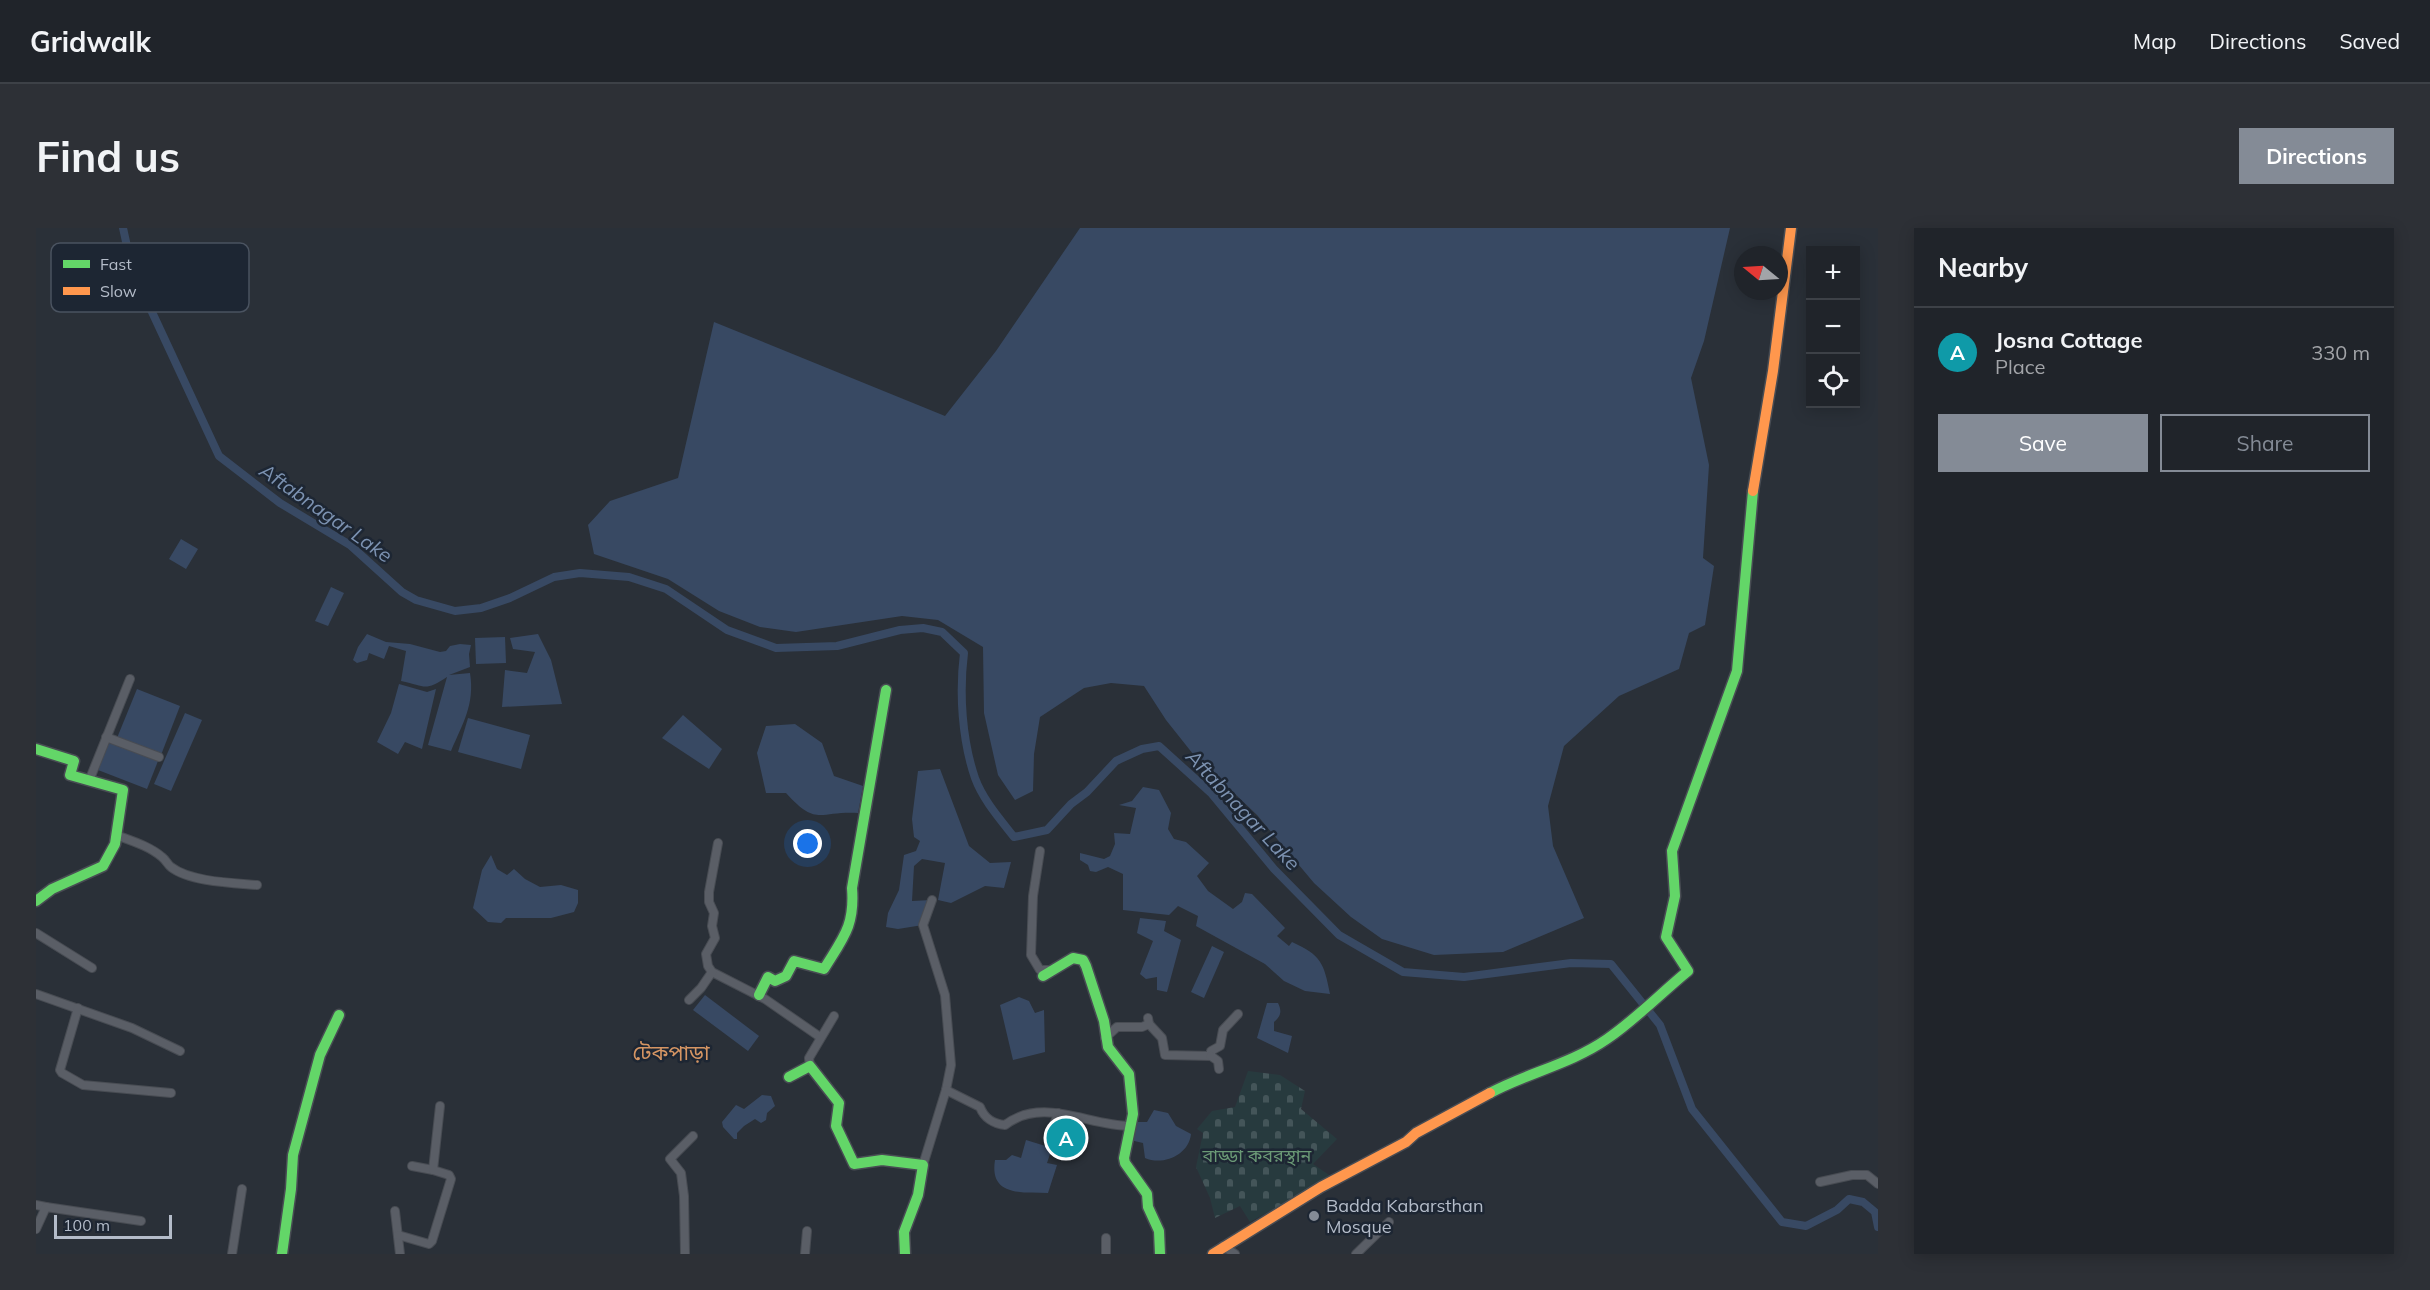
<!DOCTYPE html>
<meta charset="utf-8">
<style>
:root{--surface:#20242a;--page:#2d3036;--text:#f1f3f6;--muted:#a2a4a8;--line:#3d4147;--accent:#848b96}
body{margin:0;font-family:Mulish,"Noto Sans Bengali",sans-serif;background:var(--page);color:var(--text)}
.controls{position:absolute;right:18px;top:18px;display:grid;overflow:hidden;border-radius:0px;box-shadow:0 3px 15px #0003}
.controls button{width:54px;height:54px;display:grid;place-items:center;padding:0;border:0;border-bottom:2px solid var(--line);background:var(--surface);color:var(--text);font:30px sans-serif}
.compass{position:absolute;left:1698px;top:18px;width:54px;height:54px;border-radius:50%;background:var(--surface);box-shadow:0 3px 15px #0003;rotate:288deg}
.scale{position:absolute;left:18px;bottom:15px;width:118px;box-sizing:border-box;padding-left:6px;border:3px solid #b4bcc9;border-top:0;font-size:16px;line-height:21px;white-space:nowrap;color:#b4bcc9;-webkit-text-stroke:4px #1d2633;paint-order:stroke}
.you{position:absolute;left:772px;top:616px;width:21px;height:21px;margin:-15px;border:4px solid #fff;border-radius:50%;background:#1a73e8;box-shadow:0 0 0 9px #1a73e833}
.badge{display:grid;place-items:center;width:39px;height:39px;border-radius:50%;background:var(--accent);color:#fff;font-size:20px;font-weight:700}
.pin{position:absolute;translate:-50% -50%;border:3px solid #fff;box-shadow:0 2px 6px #0006}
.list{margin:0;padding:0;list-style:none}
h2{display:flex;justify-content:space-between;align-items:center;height:78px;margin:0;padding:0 24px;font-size:26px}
h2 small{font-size:20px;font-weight:400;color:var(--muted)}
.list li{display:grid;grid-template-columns:39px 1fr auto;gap:18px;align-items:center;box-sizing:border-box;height:90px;padding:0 24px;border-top:2px solid var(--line)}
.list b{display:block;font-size:22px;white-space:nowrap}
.list p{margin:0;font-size:20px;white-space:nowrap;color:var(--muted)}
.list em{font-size:20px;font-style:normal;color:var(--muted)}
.actions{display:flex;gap:12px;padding:18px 24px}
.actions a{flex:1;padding:14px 0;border:2px solid var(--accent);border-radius:0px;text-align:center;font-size:21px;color:var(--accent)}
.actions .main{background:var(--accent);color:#fff}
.icon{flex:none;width:33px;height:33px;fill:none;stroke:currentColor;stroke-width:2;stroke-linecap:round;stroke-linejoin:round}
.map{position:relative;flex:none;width:1842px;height:1026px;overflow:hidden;border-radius:0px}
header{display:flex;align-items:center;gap:36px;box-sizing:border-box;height:84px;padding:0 30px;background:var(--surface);border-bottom:2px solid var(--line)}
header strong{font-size:28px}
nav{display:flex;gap:33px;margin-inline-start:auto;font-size:21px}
.intro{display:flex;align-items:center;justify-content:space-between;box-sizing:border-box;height:144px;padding:0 36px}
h1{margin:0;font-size:42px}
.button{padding:15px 27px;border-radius:0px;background:var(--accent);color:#fff;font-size:21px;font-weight:700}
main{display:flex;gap:36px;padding:0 36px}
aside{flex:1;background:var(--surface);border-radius:0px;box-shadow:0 3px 15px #0003}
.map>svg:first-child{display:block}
</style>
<header>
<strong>Gridwalk</strong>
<nav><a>Map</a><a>Directions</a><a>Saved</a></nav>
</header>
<div class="intro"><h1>Find us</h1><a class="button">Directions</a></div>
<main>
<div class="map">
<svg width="1842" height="1026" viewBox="0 0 1842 1026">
<defs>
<pattern id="cemetery-stones" width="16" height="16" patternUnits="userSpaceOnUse" patternTransform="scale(1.5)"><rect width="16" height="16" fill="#273a3e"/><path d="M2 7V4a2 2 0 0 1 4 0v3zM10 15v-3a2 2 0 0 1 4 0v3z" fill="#445559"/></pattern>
</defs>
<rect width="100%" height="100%" fill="#2a3038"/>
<path fill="url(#cemetery-stones)" d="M1212,843L1244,847L1269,863L1265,881L1301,911L1277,936L1299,951L1272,962L1214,994L1204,978L1179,990L1174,970L1160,939L1167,905L1161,901L1176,883L1199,879Z"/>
<g fill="#384963">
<path d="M1044,0H1694L1668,113L1655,150L1673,237L1667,330L1678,338L1669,397L1653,405L1643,441L1583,468L1528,518L1512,578L1517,618L1548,690L1467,724L1398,727L1346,711L1315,689L1278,655L1221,587L1157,526L1130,492L1108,458L1075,455L1048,460L1004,489L998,526L997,563L979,572L962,547L948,485L947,419L902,392L866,388L760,404L724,399L683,383L632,351L558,326L552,297L574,273L642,250L678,94L909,188L960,123Z"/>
<path d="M145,311L162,321L150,341L133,331Z"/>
<path d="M295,359L308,365L292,398L279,393Z"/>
<path d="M331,406L350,414L374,416L404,424L410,423L414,418L424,416L435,417L433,426L434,439L413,447L434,445C439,476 427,495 415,523L392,517L411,449C388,464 390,458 365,453L370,423L353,418L348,431L333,425L331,432L321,435L317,432L322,419Z"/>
<path d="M502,406L515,432L526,476L466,479L469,442L491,445L499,424L477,421L474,410Z"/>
<path d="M469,409L470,435L440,436L439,410Z"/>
<path d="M363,456L391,464L400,461L386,521L369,514L362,526L341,514L355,485Z"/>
<path d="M101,461L144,478L125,527L81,510Z"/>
<path d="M149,485L166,492L135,563L118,556Z"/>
<path d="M647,487L686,521L673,541L626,510Z"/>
<path d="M432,490L494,507L485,541L422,524Z"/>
<path d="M759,496L786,515L798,548L827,558L822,585C782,583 781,599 750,565H730L721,525L730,498Z"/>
<path d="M72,514L122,533L111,561L62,542Z"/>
<path d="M904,541L933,618L954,635L975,634L968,660L949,658L915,675L902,672L909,635L886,631L878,638L876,673L896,672L887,697L862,701L850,699L852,685L863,662L868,627L880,623L884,613L878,609L876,591L882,543Z"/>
<path d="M1107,559L1123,562L1135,585L1132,601L1138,611L1150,614L1173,635L1161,648L1172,663L1197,681L1206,674L1209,665L1216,666L1249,700L1241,708L1253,718L1256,714C1285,727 1288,735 1294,766L1269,763L1248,753L1229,736L1160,698L1162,688L1142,678L1133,687L1087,682V646L1072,639L1060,644L1054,643L1052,637L1044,632V625L1068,631L1074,628L1079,616L1078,605L1094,606L1100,580L1083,577L1096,573Z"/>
<path d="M455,627L461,641L471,647L478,641L489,651L504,659L525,657L542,662V675L538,684L515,690H470L465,695L452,694L437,680L446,642Z"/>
<path d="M1104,690L1130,693L1128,703L1145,712L1131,764L1121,762V749L1110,751L1104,746L1117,713L1101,705Z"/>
<path d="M1176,718L1188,724L1168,770L1155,764Z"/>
<path d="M669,767L723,808L712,823L657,782Z"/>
<path d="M983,769L993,773L999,785L1008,782L1009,824L977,832L964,777Z"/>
<path d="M1231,775H1242C1246,783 1245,788 1238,794V803L1256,808L1252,825L1221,810Z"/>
<path d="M726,867L735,868L739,878L731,885L730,892L725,895L719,891L708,898L701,905V911H698L687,899L686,894L700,877L708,881Z"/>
<path d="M1118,882L1132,885L1140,898L1155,906C1153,927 1127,938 1109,930L1107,915L1094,912L1101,894H1111Z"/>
<path d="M990,912L1016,920L1011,935L1021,937L1012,965C987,964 953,969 959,932H970L976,927L985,930Z"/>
</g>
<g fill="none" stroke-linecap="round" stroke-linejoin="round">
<path stroke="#384963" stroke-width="8" d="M87,0L96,41L183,228L244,275L314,317L366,364L380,372L419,383L445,380L474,370L518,349L544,345L593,349L630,361L691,402L740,420L801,418L864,402L887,400L906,404L928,425C923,465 926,512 939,550C947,572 964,591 978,609L1011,602L1035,576L1051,564L1080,533L1106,521L1123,518L1175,565L1238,641L1303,707L1367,744L1428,749L1535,735L1575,736L1624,797L1656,881L1746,994L1770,998L1801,982L1813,971L1827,974L1839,984L1842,999"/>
<g stroke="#484c53" stroke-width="10">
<g id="street">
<path d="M70,509L123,529"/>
<path d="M53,553L94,451"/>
<path d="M80,607C96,613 113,618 126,629C130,632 132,637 135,639C154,654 198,655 221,657"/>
<path d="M682,615L673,664V674L678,685L676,698L679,710L670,726L672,738L676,744L729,771L784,809"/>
<path d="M1004,623L997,668L995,727L1004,742H1016"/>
<path d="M896,672L887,697L909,767L915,837L910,862"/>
<path d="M0,705L56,740"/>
<path d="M0,766L96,800L144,823"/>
<path d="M653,772L665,760L676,744"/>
<path d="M42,780L24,842L26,845L47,857L135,865"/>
<path d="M1113,796L1126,810L1129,827L1175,828V823L1184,818L1187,802L1202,786"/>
<path d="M1069,810L1081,799H1106L1113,796L1112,790"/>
<path d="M1175,828L1182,833L1183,841"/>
<path d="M774,838L773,830L798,788"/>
<path d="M1015,906L1022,885"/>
<path d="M887,937L910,862L944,879C948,890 958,896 969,897C1007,868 1052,898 1094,898"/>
<path d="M376,938L397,942"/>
<path d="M1784,954L1816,947H1831L1842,956"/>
<path d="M0,977L10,979"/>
<path d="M359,983L364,1026"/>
<path d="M0,1001L10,979L105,993"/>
<path d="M362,1007L393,1016L396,1013L415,951L413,947L397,942L404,878"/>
<path d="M1187,1018L1199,1026"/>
<path d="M196,1026L206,961"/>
<path d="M649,1026L648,968L645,945L634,931L657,908"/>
<path d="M769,1026L771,1003"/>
<path d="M1070,1026V1010"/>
<path d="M1320,1026L1353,994"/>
</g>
</g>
<g stroke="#484c53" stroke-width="13">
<g id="fast">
<path d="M0,521L38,533L34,547L87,562L79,616L67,638L16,661L0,673"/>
<path d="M1007,748L1037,730L1047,732L1050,738L1068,793L1072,819L1093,846L1097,886L1088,930L1089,935L1111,966L1112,979L1123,1003L1124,1026"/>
<path d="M723,767L732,749L739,753L750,748L758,733L788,741C807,710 819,698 816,660L850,462"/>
<path d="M753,849L774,838L803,875L800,898L818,936L846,932L887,937L882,967L868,1004L869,1026"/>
<path d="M1454,865C1491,845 1535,836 1571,811C1599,792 1625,765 1652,743L1630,709L1639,668L1636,623L1701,443L1717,263"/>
<path d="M246,1026L255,961L257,927L284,827L303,787"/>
</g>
</g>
<g stroke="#484c53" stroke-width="13">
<g id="slow">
<path d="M1717,263L1737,143L1755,0"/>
<path d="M1177,1026L1285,959L1370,914L1380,905L1454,865"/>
</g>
</g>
<use href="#street" stroke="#5a5e66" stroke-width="8"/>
<use href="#fast" stroke="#63d668" stroke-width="10"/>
<use href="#slow" stroke="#ff974d" stroke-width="10"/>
</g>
<circle fill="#848b96" stroke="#1d2633" stroke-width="2" cx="1278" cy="988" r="6"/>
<g text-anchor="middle" stroke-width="5" stroke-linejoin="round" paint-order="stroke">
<g font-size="18" fill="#6b9a76" stroke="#1d2633">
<text x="1221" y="934">বাড্ডা কবরস্থান</text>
</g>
<g font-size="18" fill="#b4bcc9" stroke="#1d2633" text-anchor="start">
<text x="1290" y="984">Badda Kabarsthan<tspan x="1290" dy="21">Mosque</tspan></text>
</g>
<g font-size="20" font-style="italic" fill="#7c92b1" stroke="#1d2633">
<text transform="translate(290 285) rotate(35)" y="7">Aftabnagar Lake</text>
<text transform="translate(1207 582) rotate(47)" y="7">Aftabnagar Lake</text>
</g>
<g font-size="21" fill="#d59563" stroke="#1d2633">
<text x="635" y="832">টেকপাড়া</text>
</g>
</g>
<rect x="15" y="15" width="198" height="69" rx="9" fill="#1d2633" stroke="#4a5360" stroke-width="1.5"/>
<rect x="27" y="32" width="27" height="8" fill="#63d668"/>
<rect x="27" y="59" width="27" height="8" fill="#ff974d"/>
<g font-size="16" fill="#b4bcc9">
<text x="64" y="42">Fast</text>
<text x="64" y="69">Slow</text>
</g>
</svg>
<div class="controls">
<button>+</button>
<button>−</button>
<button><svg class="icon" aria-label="locate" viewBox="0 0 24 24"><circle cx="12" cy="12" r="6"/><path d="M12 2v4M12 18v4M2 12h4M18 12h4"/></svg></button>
</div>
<svg class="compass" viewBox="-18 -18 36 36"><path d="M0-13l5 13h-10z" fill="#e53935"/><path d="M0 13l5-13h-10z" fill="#a2a4a8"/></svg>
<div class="scale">100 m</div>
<div class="you"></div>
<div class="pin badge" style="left:1030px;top:910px;background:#0f9aa8">A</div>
</div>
<aside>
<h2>Nearby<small></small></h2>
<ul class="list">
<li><span class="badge" style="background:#0f9aa8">A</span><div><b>Josna Cottage</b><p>Place</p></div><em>330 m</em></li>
</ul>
<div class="actions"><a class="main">Save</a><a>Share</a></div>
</aside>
</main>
